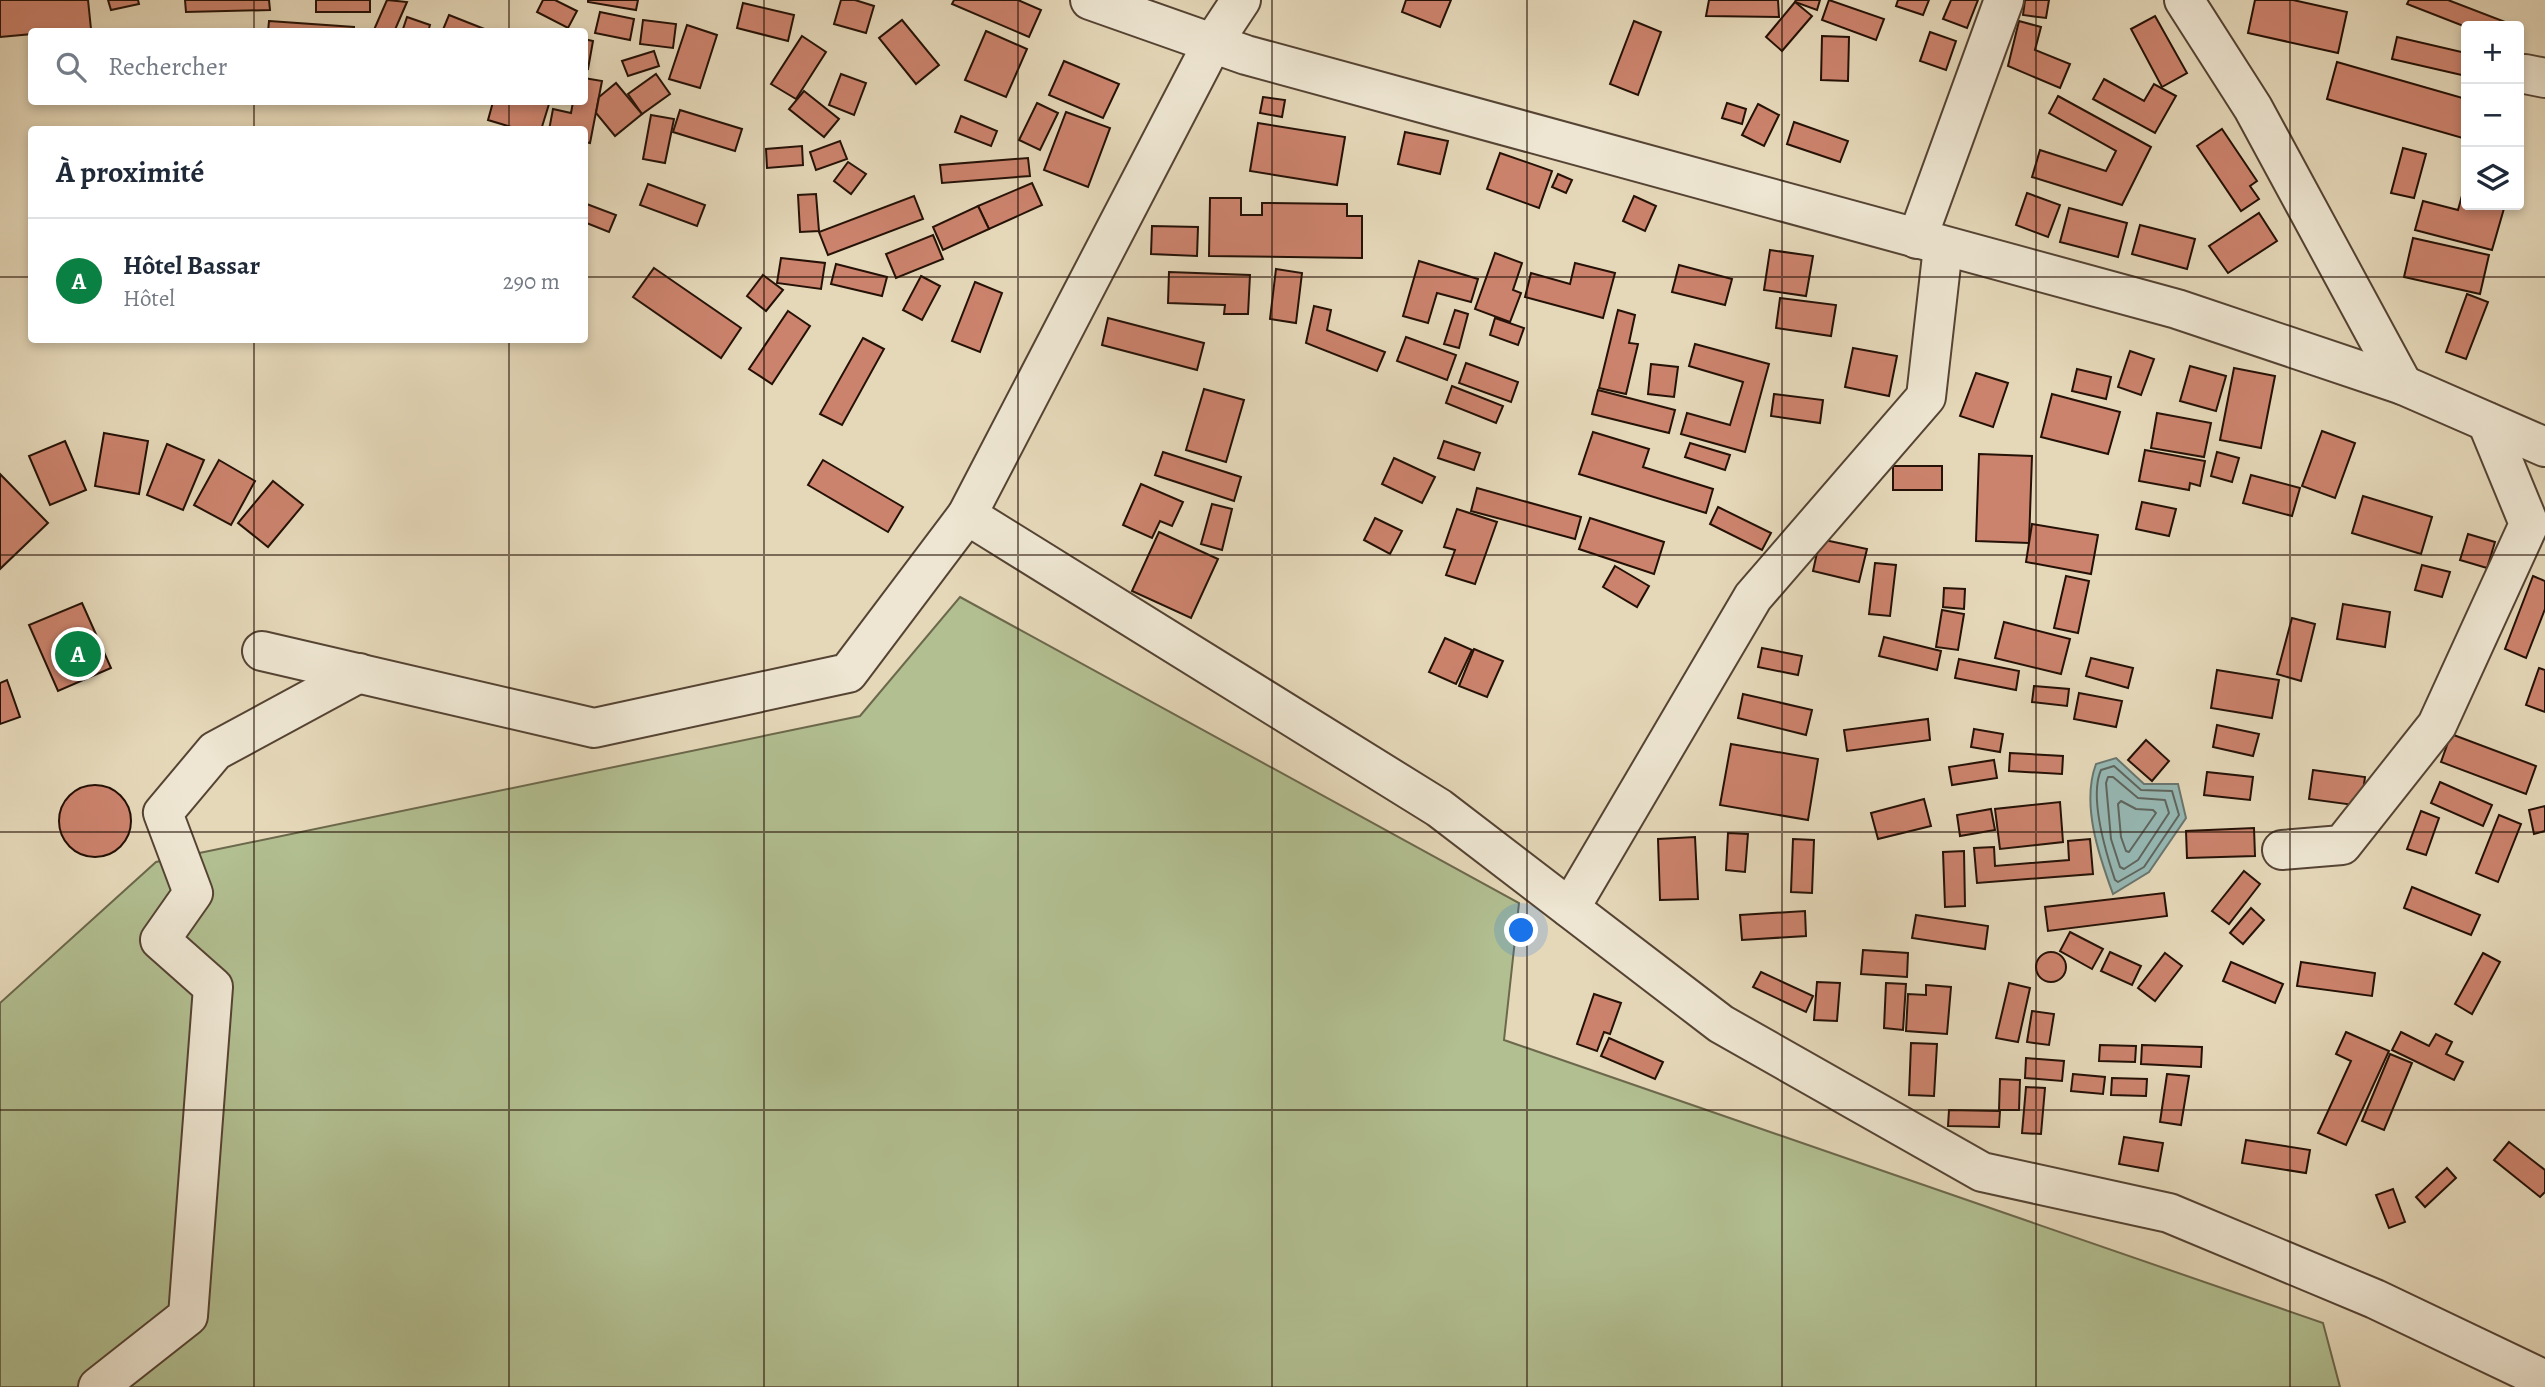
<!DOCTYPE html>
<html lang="fr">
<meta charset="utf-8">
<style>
:root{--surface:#fff;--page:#f6f6f7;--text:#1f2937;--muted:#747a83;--line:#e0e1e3;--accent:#0b8043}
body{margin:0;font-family:Alegreya,serif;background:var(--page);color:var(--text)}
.controls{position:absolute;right:21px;top:21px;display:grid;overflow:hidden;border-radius:7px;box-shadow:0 4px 10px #0003}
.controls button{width:63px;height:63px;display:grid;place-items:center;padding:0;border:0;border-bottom:2px solid var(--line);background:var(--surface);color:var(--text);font:35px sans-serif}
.you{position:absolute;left:1522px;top:931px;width:24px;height:24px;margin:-18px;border:5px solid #fff;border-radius:50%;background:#1a73e8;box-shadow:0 0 0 10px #1a73e833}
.badge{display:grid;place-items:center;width:46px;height:46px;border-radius:50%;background:var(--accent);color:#fff;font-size:23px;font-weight:700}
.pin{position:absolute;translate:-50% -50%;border:4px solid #fff;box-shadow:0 2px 7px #0006}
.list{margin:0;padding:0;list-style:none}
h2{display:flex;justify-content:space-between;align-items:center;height:91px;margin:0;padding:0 28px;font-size:30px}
h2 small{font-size:23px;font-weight:400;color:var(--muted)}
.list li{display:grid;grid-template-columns:46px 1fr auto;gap:21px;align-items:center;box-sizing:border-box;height:126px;padding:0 28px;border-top:2px solid var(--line)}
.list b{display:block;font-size:26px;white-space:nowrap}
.list p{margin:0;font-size:23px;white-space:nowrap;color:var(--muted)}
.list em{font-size:23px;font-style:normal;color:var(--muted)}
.icon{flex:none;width:38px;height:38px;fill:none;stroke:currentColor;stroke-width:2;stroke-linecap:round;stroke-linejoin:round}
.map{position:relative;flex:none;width:2545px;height:1387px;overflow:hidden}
.search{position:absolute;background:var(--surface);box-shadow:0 4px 10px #0003;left:28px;top:28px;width:560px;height:77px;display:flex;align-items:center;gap:18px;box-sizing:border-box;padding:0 24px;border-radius:7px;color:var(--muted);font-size:26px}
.panel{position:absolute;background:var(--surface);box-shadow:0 4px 10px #0003;left:28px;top:126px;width:560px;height:217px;border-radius:7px}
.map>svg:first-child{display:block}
</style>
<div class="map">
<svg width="2545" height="1387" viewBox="0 0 2545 1387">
<rect width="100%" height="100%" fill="#e5d8b9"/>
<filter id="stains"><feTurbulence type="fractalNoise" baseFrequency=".00286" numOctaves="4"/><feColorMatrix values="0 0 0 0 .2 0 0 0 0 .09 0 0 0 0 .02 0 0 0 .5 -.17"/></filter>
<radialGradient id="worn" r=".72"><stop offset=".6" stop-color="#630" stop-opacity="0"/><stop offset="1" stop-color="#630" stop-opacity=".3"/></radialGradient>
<path fill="#b2bf91" stroke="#6c684c" stroke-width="2" d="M960,597L1519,903L1504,1040L2323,1323L2340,1387H0V1003L156,862L860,716Z"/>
<path fill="#96b9b5" stroke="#69766f" stroke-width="2" d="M2116,758L2144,784H2178L2186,818L2149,872L2113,894C2099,856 2081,804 2096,764Z"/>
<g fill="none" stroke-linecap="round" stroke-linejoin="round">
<g stroke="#5e655e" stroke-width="2">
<path d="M2114,766L2141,790L2172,791L2179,815L2144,867L2118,882L2115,880C2106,853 2089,797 2101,770Z"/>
<path d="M2108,777H2113L2138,798L2165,800L2169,813L2138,860L2124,869L2120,867L2111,839L2106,783Z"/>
<path d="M2121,801L2136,809L2153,810L2156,813L2129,852L2126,851L2121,837L2118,804Z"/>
</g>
</g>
<g fill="#cc836d" stroke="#251106" stroke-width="2">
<path d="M0,0H88L91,29L32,32V34L0,37Z"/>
<path d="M108,0H138L139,4L111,10Z"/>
<path d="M185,0H269L270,10L186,12Z"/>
<rect x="316" y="0" width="54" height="12"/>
<path d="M387,0L407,2L394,32H373Z"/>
<path d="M543,0H555L577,11L568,28L537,12Z"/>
<path d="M588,0H638L636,10L588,2Z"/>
<path d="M841,0H855L874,6L866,33L834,24Z"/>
<path d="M954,0H1018L1041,10L1029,37L952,4Z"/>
<path d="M1406,0H1451L1440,27L1402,12Z"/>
<path d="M1709,0H1778L1779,17L1706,16Z"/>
<path d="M1796,0H1820L1817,10L1795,2Z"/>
<path d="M1829,0L1884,19L1876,40L1822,20Z"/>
<path d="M1898,0H1929L1923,15L1896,6Z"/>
<path d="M1951,0H1978L1967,28L1943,19Z"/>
<path d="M2025,0H2049L2046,18L2023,15Z"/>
<path d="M2255,0H2293L2347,12L2338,53L2248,33Z"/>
<path d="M2409,0H2448L2508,23L2507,26L2466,27L2407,4Z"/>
<path d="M1795,2L1812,16L1782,51L1766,37Z"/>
<path d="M743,3L794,15L788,41L737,28Z"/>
<path d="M600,12L634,19L630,40L595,33Z"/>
<path d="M449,15L492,32H442Z"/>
<path d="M2155,16L2187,73L2162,87L2131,29Z"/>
<path d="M407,17L430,25L428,32H402Z"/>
<path d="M643,20L676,24L673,48L640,44Z"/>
<path d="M902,20L939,65L916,84L879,38Z"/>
<path d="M269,21L354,27V32H268Z"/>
<path d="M1634,21L1661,32L1638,95L1610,84Z"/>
<path d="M2019,21L2041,27L2035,50L2070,64L2060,88L2008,66Z"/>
<path d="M687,25L717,35L700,88L669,79Z"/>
<path d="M986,31L1027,49L1006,97L965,80Z"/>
<path d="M1930,32L1956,41L1946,70L1920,61Z"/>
<path d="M802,36L826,52L796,99L771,84Z"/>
<path d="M1822,36L1849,37L1848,81L1821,80Z"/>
<path d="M2397,37L2466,53V76L2392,59Z"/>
<path d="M584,39L593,41L588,69L584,68Z"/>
<path d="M654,51L659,66L628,76L622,61Z"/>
<path d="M1064,61L1119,84L1103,118L1049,95Z"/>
<path d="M2337,62L2466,99V139L2327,99Z"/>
<path d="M656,74L670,94L642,114L628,94Z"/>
<path d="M841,74L866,83L854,115L829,105Z"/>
<path d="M584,78L602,81L590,143L584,142V130H549L553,109L571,113L573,102H584Z"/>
<path d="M2104,79L2144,101L2154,84L2176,96L2155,133L2093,99Z"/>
<path d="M616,83L642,114L615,136L596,113L599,97Z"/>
<path d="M804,91L839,119L824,137L789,109Z"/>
<path d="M2058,96L2151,147L2122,205L2032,177L2040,150L2106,171L2116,151L2049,113Z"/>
<path d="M1263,97L1285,100L1282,117L1260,113Z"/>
<path d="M493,102H539L549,104L541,130H521L488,120Z"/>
<path d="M1037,103L1058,113L1040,150L1019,140Z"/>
<path d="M1727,103L1746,109L1742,124L1722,118Z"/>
<path d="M1758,104L1779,115L1764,146L1742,135Z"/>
<path d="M680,110L742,129L735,151L673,132Z"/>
<path d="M1066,112L1110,128L1088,187L1044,170Z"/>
<path d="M651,115L674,119L665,163L643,159Z"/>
<path d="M961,116L997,131L991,146L955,132Z"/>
<path d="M1794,122L1848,141L1840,162L1787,144Z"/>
<path d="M1258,123L1345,137L1337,185L1250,171Z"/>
<path d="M2222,129L2257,181L2250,186L2259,199L2241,211L2197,146Z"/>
<path d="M1405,132L1448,141L1440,174L1398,164Z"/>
<path d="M840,141L847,159L816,170L810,152Z"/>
<path d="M802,146L803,165L767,168L766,149Z"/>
<path d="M2403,148L2426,154L2414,198L2391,193Z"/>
<path d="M1500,153L1552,171L1539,208L1487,189Z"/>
<path d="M1028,158L1030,176L942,183L940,165Z"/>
<path d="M848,162L866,174L851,194L834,181Z"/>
<path d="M1558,174L1572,180L1566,193L1552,187Z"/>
<path d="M2466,181V205H2505L2492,250L2415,230L2423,201L2458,210Z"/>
<path d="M1032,183L1042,205L989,229L978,206Z"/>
<path d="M648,184L705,205L697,226L640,205Z"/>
<path d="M2027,193L2060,205L2048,237L2016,225Z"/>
<path d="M816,194L819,231L800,232L798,195Z"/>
<path d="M914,196L923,219L828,255L819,232Z"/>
<path d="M1634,196L1656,206L1645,231L1623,221Z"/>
<path d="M1210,198H1241V215H1262V203L1347,204V216H1362V258L1209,256Z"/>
<path d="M584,203L616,215L609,232L584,222Z"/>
<path d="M978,206L989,229L943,250L933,227Z"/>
<path d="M2069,208L2127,223L2118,257L2060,242Z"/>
<path d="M2259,213L2277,241L2228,273L2209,246Z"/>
<path d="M2140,225L2195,239L2187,269L2132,254Z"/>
<path d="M1152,226L1198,227L1197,256L1151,254Z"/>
<path d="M933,235L943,259L896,278L886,254Z"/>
<path d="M2413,238L2489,255L2480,294L2404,277Z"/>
<path d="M1770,250L1813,256L1806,296L1764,290Z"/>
<path d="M1495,253L1522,263L1513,290L1521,293L1510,322L1475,309Z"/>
<path d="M781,258L825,263L821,289L777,283Z"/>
<path d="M1419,261L1478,279L1471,302L1437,293L1428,323L1403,316Z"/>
<path d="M1575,263L1615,273L1603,318L1525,297L1531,273L1570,284Z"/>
<path d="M836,264L887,277L882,296L831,284Z"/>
<path d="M1679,265L1732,279L1725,305L1672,292Z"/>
<path d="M654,268L741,328L721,358L633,297Z"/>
<path d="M1276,269L1302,273L1296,323L1270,319Z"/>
<path d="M1169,272L1250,275L1248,314H1224L1225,305L1168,303Z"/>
<path d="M763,275L783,290L766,311L747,296Z"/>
<path d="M921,276L940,286L922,320L903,310Z"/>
<path d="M975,282L1002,293L980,352L952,341Z"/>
<path d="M2467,294L2488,302L2466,359L2446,352Z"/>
<path d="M1780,298L1836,305L1831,336L1776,328Z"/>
<path d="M1314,306L1331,310L1327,330L1385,352L1377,371L1306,343Z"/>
<path d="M1455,310L1468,314L1459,348L1444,344Z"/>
<path d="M1618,310L1635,315L1629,343L1638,344L1626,394L1599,388Z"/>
<path d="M788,311L810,326L772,384L749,369Z"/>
<path d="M1108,318L1204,343L1197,370L1102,345Z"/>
<path d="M1495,318L1524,328L1518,345L1490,335Z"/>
<path d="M1406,337L1456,355L1447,380L1397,361Z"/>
<path d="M863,338L884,349L842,425L820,414Z"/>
<path d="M1695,344L1769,364L1745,452L1681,434L1687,413L1730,425L1743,382L1689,366Z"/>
<path d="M1853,348L1897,356L1889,396L1845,387Z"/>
<path d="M2130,351L2154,359L2141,395L2118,387Z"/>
<path d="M1466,363L1518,382L1511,402L1459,383Z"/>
<path d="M1651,364L1678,367L1674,397L1648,394Z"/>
<path d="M2190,366L2226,376L2216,411L2180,401Z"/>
<path d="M2234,368L2275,376L2261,448L2220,440Z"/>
<path d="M2077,369L2111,377L2106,399L2072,391Z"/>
<path d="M1976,373L2008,383L1993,427L1960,416Z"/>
<path d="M1452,386L1503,406L1496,423L1446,403Z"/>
<path d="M1204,389L1244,400L1226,462L1186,450Z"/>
<path d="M1598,390L1675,410L1669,433L1592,414Z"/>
<path d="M1774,394L1823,400L1820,423L1771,416Z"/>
<path d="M2052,394L2120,412L2108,454L2041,437Z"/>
<path d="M2157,413L2211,423L2204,457L2151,448Z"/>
<path d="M2322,431L2355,443L2335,498L2302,486Z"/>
<path d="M1593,432L1649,449L1643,467L1713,489L1706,513L1579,474Z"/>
<path d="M104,433L148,441L139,494L95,486Z"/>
<path d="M65,441L86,490L50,505L29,456Z"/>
<path d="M1444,441L1480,453L1474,470L1438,458Z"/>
<path d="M1690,443L1730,455L1725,470L1685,457Z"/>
<path d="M167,444L204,460L183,510L147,495Z"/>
<path d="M2145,450L2205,461L2200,486L2190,483L2189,490L2139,481Z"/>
<path d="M1163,452L1241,477L1234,501L1155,475Z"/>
<path d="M2217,452L2239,458L2232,482L2211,476Z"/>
<path d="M1979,454L2032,456L2029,543L1976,541Z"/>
<path d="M1394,458L1435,477L1422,503L1382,484Z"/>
<path d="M219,460L255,481L231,525L194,505Z"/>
<path d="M823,460L903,507L888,532L808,485Z"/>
<rect x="1893" y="466" width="49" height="24"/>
<path d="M0,474L48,523L0,569Z"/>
<path d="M2251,475L2300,488L2292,516L2243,503Z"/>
<path d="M273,481L303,505L268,547L238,523Z"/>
<path d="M1141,484L1183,502L1172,526L1160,521L1152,538L1123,525Z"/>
<path d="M1477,488L1581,517L1575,539L1471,511Z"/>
<path d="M2363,496L2432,517L2421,554L2352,533Z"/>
<path d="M2142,502L2176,509L2169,536L2136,529Z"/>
<path d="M1212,504L1232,509L1222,550L1201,544Z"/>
<path d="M1718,507L1771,533L1762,550L1710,524Z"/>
<path d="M1457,509L1497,522L1475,584L1446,575L1455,550L1444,547Z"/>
<path d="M1375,518L1402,531L1390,554L1364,540Z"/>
<path d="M1590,518L1664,542L1654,574L1579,549Z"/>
<path d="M2032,524L2098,535L2091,574L2026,562Z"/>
<path d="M1159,532L1218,559L1191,618L1132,591Z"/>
<path d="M2468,534L2495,542L2487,568L2460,560Z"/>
<path d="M1820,539L1867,549L1859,582L1813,571Z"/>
<path d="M1875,563L1896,565L1890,616L1869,614Z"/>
<path d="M2422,565L2450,572L2442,597L2415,590Z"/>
<path d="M1615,566L1649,586L1637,607L1603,587Z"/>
<path d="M2066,576L2089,581L2078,633L2054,628Z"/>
<path d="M2533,576L2545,581V609L2526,658L2505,649Z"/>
<path d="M1944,588L1965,589L1964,609L1943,607Z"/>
<path d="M82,603L111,668L58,691L29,625Z"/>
<path d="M2343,604L2390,612L2385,647L2337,639Z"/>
<path d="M1942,610L1964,614L1958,650L1936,647Z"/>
<path d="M2292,618L2315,624L2301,681L2277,674Z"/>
<path d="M2004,622L2070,639L2061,674L1995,658Z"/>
<path d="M1884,637L1941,651L1937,670L1879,656Z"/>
<path d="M1445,638L1472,650L1456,684L1429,672Z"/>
<path d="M1762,648L1802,656L1798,675L1758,667Z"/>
<path d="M1474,649L1503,661L1487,697L1459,686Z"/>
<path d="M2091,658L2133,668L2128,688L2086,676Z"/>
<path d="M1959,659L2019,671L2016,690L1955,678Z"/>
<path d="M2539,668L2545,670V712L2526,705Z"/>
<path d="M2217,670L2279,680L2272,718L2211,708Z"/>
<path d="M7,680L20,717L0,724V683Z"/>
<path d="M2034,686L2069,689L2067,706L2032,702Z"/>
<path d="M2079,693L2122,701L2116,727L2074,719Z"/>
<path d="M1743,694L1812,710L1806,735L1738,718Z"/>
<path d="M1928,719L1930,740L1847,751L1844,730Z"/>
<path d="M2217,725L2259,734L2253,756L2213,747Z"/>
<path d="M1974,729L2003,734L2000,752L1971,747Z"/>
<path d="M2451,734L2536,766L2526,794L2441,762Z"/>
<path d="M2146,740L2169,761L2152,781L2128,760Z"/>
<path d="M1731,744L1818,759L1808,820L1720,805Z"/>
<path d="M2010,753L2063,756L2062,774L2009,771Z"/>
<path d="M1994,760L1997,778L1952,785L1949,767Z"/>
<path d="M2313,770L2365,777L2361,806L2309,799Z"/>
<path d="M2207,772L2253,777L2250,800L2204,795Z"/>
<path d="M2440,782L2492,805L2483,826L2431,803Z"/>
<circle cx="95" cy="821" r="36"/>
<path d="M1924,799L1931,826L1878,839L1871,813Z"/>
<path d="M2060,802L2063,842L2000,849L1995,809Z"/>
<path d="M2545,806V831L2534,834L2529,810Z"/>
<path d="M1991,809L1995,830L1960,836L1957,815Z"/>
<path d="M2421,811L2439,818L2426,855L2407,849Z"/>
<path d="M2499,815L2521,824L2498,882L2476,873Z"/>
<path d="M2254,828L2255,856L2187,858L2186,831Z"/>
<path d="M1728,833L1748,834L1745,872L1726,870Z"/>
<path d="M1695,837L1698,899L1660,900L1658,839Z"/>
<path d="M1793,839L1814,840L1812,893L1791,892Z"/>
<path d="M2090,839L2093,874L1977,883L1974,848L1994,847L1995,866L2069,860L2068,841Z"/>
<path d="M1964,851L1965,906L1945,907L1943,852Z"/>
<path d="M2244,871L2260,884L2229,924L2212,911Z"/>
<path d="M2412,887L2480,915L2471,935L2404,908Z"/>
<path d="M2164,893L2167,916L2048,931L2045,907Z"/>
<path d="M2251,908L2264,920L2243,944L2230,933Z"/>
<path d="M1805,911L1806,936L1742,940L1740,915Z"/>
<path d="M1916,915L1988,926L1985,949L1912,938Z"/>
<path d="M2070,932L2103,949L2092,969L2060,951Z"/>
<path d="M1863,950L1908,953L1907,977L1861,974Z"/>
<path d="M2110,952L2141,966L2132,985L2101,971Z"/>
<circle cx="2051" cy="967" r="15"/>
<path d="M2165,953L2182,966L2155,1001L2138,988Z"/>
<path d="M2483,953L2500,962L2472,1014L2455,1004Z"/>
<path d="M2231,962L2283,984L2275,1003L2223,981Z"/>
<path d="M2301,962L2375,973L2372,996L2297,986Z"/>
<path d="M1761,972L1813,996L1806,1012L1753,987Z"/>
<path d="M1817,982L1840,983L1837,1021L1814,1020Z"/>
<path d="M1886,983L1906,984L1903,1030L1884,1028Z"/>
<path d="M2009,983L2030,988L2018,1042L1996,1038Z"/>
<path d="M1926,985L1951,987L1947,1034L1906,1031L1908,994L1926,995Z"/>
<path d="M1594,994L1621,1003L1610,1034L1604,1032L1597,1051L1577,1044Z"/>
<path d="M2032,1011L2054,1014L2049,1045L2027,1042Z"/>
<path d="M2346,1032L2389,1051L2346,1145L2318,1133L2351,1061L2336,1054Z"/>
<path d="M2401,1032L2429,1046L2436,1034L2452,1042L2446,1054L2463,1062L2454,1080L2392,1050Z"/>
<path d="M1609,1038L1663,1062L1655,1079L1601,1056Z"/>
<path d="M1911,1043L1937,1044L1934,1096L1909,1095Z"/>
<path d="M2100,1045L2136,1046L2135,1062L2099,1061Z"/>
<path d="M2142,1045L2202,1047L2201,1067L2141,1064Z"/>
<path d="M2390,1054L2412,1063L2384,1130L2362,1121Z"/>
<path d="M2026,1058L2064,1061L2062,1081L2025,1078Z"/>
<path d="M2073,1074L2105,1077L2103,1094L2071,1091Z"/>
<path d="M2167,1074L2189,1076L2181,1125L2160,1122Z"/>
<path d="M2112,1078L2147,1079L2146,1096L2111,1095Z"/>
<path d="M2000,1079L2020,1080L2019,1110H1999Z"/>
<path d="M2026,1087L2045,1088L2041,1134L2022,1133Z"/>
<path d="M1949,1110L2000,1111L1999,1127L1948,1126Z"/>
<path d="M2124,1137L2163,1143L2158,1171L2119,1164Z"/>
<path d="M2246,1140L2310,1150L2306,1173L2242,1163Z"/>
<path d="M2509,1142L2545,1170V1192L2540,1197L2494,1160Z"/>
<path d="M2447,1168L2456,1178L2425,1207L2416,1197Z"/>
<path d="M2393,1189L2405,1222L2389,1228L2376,1195Z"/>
</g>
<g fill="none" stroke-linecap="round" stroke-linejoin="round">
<g stroke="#554333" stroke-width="42">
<g id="minor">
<path d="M1090,0L1246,55L2177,309L2403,385L2545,447"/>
<path d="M2184,0L2253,108L2403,385"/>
<path d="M2525,74L2545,78"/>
<path d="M1917,239L2004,0"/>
<path d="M967,515L1439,808L1721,1024L1982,1172L2169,1213L2375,1299L2545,1380"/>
<path d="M262,651L594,728L848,673L967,515L1212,44L1241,0"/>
<path d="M2282,850L2342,845L2437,725L2529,524L2487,422"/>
<path d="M1570,908L1753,597L1926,397L1943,247"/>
<path d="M98,1387L188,1316L213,987L160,940L193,893L163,813L215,751L359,673"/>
</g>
</g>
<use href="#minor" stroke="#eee6d2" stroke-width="38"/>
</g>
<path fill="none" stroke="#251106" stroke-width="2" stroke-opacity="0.55" d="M254,0V32M509,0V32M764,0V1387M1018,0V1387M1272,0V1387M1527,0V1387M1782,0V1387M2036,0V1387M2290,0V1387M254,102V130M509,102V130M0,277H32M584,277H2545M254,340V1387M509,340V1387M0,555H2545M0,832H2545M0,1110H2545"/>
<rect width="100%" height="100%" filter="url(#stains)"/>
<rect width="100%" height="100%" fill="url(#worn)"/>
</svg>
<div class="controls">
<button>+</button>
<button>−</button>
<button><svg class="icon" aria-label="layers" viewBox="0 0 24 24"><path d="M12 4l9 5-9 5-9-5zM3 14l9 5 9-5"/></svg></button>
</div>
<div class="you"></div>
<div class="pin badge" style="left:78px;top:654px">A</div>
<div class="search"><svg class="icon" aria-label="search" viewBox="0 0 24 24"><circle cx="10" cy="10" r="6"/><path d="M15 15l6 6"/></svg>Rechercher</div>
<section class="panel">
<h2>À proximité<small></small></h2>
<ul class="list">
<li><span class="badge">A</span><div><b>Hôtel Bassar</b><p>Hôtel</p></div><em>290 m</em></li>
</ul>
</section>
</div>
